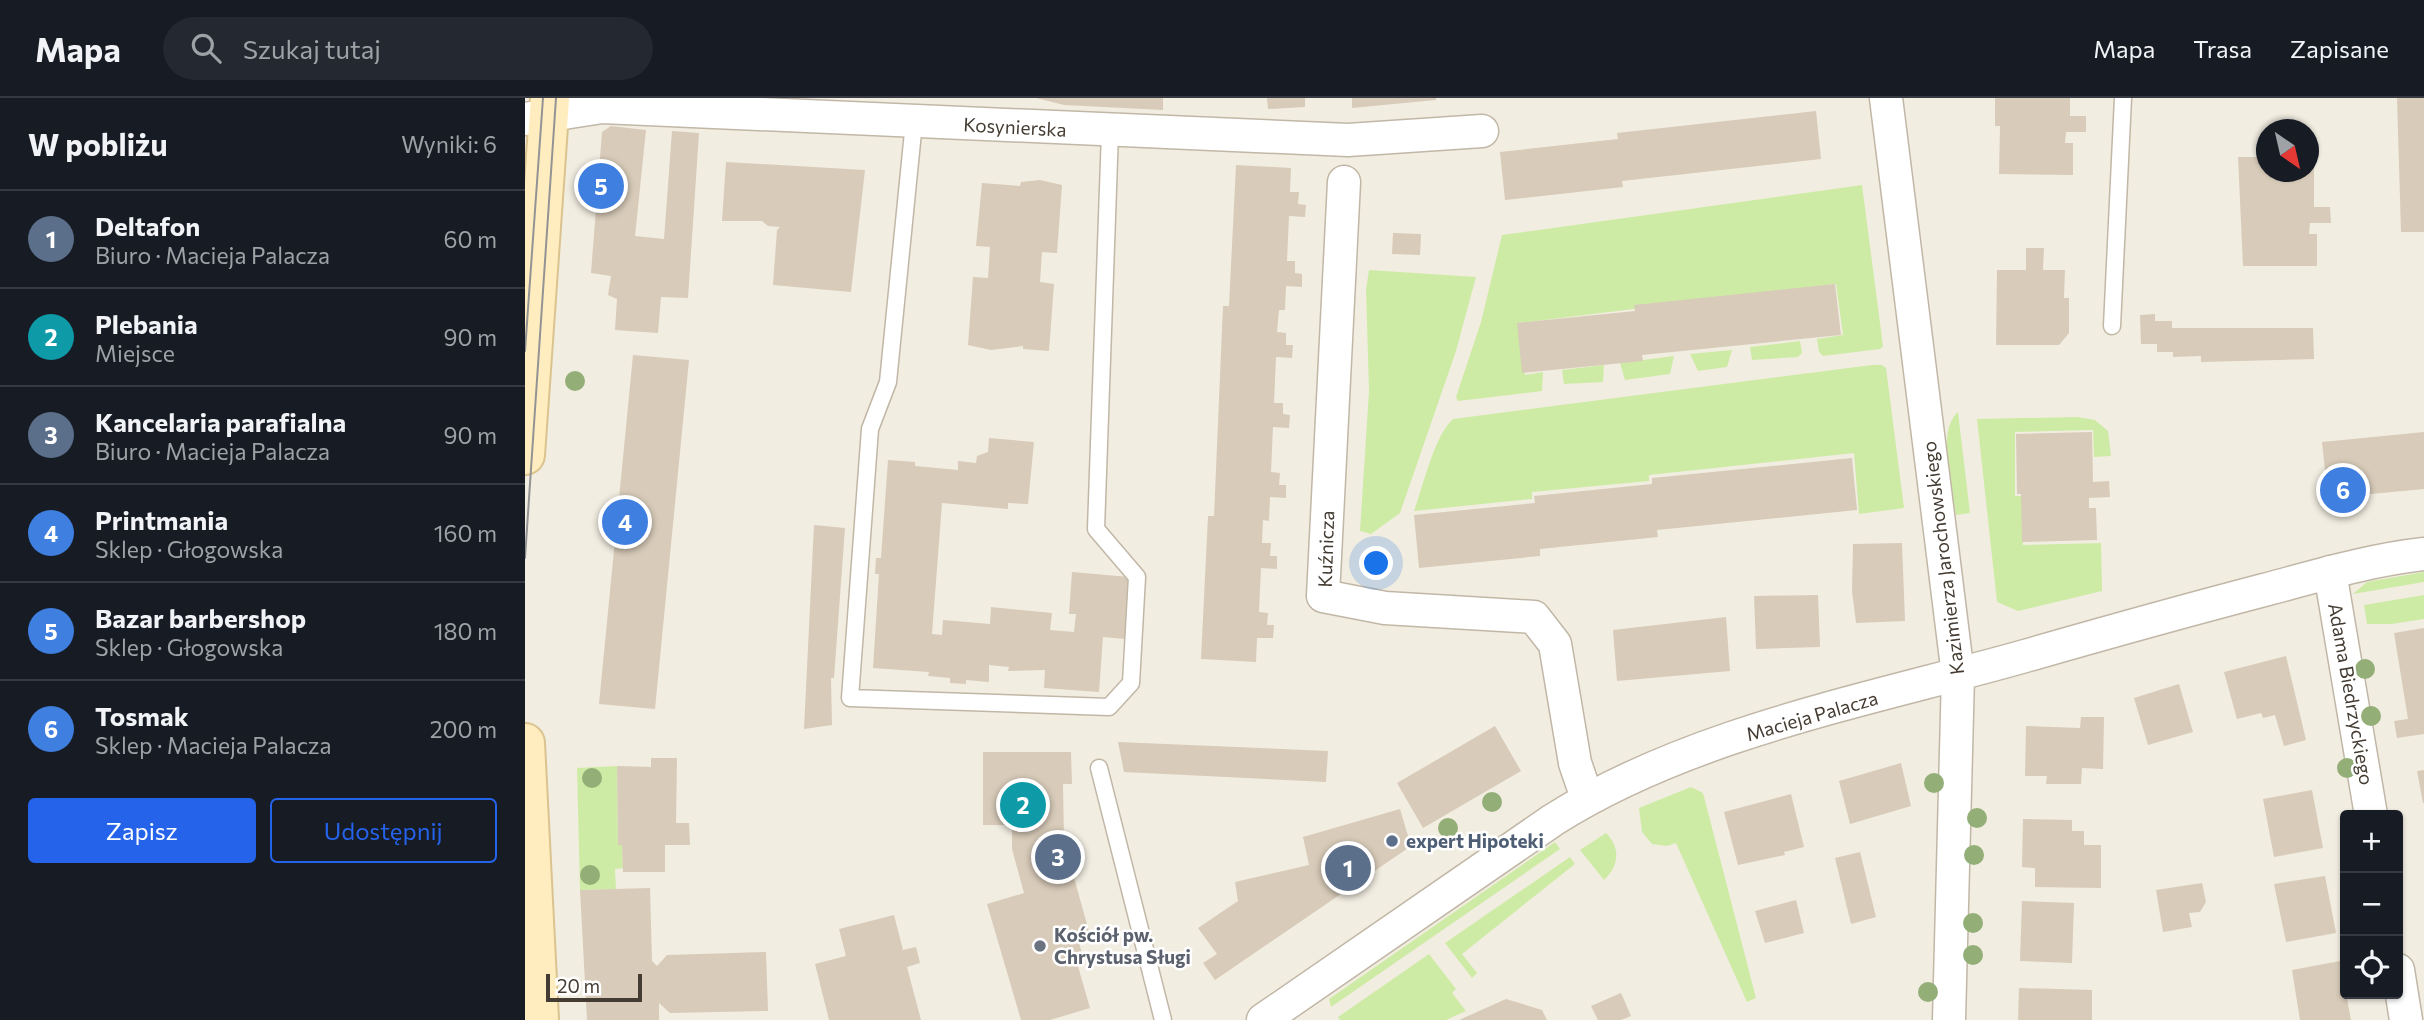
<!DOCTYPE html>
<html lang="pl">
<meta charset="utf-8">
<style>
:root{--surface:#171b24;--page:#242831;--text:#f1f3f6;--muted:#9ea1a6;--line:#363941;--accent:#2563eb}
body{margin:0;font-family:Commissioner,sans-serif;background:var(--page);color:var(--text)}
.controls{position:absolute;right:21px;bottom:21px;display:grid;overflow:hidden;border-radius:7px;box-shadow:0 2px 5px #0004}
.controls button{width:63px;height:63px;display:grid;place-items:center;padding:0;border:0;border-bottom:2px solid var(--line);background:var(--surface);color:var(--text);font:35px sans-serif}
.compass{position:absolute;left:1731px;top:21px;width:63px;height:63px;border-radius:50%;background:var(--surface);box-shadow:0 2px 5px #0004;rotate:146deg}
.scale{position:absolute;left:21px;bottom:18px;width:96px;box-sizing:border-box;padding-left:7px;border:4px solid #443c32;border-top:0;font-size:19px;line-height:24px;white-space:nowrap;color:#443c32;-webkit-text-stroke:5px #fff;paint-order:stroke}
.you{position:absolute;left:852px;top:466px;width:24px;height:24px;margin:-18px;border:5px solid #fff;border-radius:50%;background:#1a73e8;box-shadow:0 0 0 10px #1a73e833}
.badge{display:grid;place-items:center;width:46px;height:46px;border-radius:50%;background:var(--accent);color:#fff;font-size:23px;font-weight:700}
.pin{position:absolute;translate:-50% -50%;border:4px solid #fff;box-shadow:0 2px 7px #0006}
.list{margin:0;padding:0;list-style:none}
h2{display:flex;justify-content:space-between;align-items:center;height:91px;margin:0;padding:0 28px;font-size:30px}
h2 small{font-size:23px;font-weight:400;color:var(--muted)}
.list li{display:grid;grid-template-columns:46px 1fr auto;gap:21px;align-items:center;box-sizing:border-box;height:98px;padding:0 28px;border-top:2px solid var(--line)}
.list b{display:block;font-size:26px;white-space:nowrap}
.list p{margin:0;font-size:23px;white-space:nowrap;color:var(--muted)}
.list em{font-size:23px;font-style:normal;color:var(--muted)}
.actions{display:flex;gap:14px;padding:21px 28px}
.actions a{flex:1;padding:16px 0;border:2px solid var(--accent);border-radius:7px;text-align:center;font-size:24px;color:var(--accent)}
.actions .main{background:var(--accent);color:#fff}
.icon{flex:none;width:38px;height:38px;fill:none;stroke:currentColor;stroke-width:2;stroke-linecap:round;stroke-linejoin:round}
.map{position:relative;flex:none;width:1899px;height:922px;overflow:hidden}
header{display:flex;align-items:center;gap:42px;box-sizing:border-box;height:98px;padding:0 35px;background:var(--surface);border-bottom:2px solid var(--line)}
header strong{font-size:33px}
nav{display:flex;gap:38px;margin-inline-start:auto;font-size:24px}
.search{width:490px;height:63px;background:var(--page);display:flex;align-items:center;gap:18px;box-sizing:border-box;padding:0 24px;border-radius:38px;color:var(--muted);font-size:26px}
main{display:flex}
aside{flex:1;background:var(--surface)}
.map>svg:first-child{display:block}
</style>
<header>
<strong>Mapa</strong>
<div class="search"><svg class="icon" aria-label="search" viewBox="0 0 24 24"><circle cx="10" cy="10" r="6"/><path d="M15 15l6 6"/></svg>Szukaj tutaj</div>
<nav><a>Mapa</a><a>Trasa</a><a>Zapisane</a></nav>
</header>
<main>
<aside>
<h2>W pobliżu<small>Wyniki: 6</small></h2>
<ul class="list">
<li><span class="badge" style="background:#5c6f8a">1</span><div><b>Deltafon</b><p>Biuro · Macieja Palacza</p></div><em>60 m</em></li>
<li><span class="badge" style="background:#0f9aa8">2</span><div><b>Plebania</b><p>Miejsce</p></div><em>90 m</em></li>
<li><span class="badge" style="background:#5c6f8a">3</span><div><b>Kancelaria parafialna</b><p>Biuro · Macieja Palacza</p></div><em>90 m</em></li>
<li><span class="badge" style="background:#3f7fe0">4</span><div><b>Printmania</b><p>Sklep · Głogowska</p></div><em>160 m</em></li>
<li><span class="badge" style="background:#3f7fe0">5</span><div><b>Bazar barbershop</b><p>Sklep · Głogowska</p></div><em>180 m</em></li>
<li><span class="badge" style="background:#3f7fe0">6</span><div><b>Tosmak</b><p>Sklep · Macieja Palacza</p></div><em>200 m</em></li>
</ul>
<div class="actions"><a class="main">Zapisz</a><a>Udostępnij</a></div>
</aside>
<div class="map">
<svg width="1899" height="922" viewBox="0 0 1899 922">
<rect width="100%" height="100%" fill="#f2ede1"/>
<g fill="#ceeba5">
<path d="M1337,87L1358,248L1355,251L1298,258L1294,254L1292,241L1318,237L1311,186L994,225L1000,277L1018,274L1017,293L933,303L931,299L956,224L977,137Z"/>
<path d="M844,172L951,179L931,253L875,415L846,436L835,433L844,293L841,192Z"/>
<path d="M1275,243L1277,255L1273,259L1227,262L1225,249Z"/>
<path d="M1207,252L1202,269L1173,273L1165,256Z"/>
<path d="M1149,258L1145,276L1100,282L1095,265Z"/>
<path d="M1079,267L1078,284L1039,286L1037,272Z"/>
<path d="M1347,267H1357L1361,270L1379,410L1334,416L1329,355L1124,377V383L1007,394V401L889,413C898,389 909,338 928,321Z"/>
<path d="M1433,314L1445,415L1431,417C1427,389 1411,333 1433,314Z"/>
<path d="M1552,319L1570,322L1583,333L1586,358L1569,359L1568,332L1490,334V398H1497L1498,447L1576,445L1577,493L1493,513L1472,504L1452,321Z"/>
<path d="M1899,474V484L1828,496L1842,484Z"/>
<path d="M1899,497V521L1867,526H1842L1839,507Z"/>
<path d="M92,668L93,747H97L98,770L90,771L91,791L55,792L52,670Z"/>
<path d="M1166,689L1178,695L1231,900L1222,904L1151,745L1142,748L1127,746L1117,734L1114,710Z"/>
<path d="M1081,735C1096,750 1094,768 1079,782L1055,752Z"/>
<path d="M1030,744L1035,751L806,909L804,901Z"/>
<path d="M1045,759L1050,766L937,856L952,875L947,880L920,845Z"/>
<path d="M904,856L931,891L927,895L941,913L921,922H815L813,919Z"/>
</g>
<g fill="#d8cbb9">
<path d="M511,0H638V12L539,7Z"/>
<path d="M742,0H780V9L743,11Z"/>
<path d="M827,0H911V2L827,10Z"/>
<path d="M1470,0H1545V18H1561V34H1541L1540,45H1548V77L1474,76L1475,28H1470Z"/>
<path d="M1872,0H1899V134H1876Z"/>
<path d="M1291,13L1296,61L1097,83L1098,89L980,102L975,54L1093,41L1092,35Z"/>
<path d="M86,28L121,32L110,138L139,141L147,33L174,35L163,200L136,199L133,235L90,232L92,201L83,197L86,178L66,175L77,34Z"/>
<path d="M1713,59H1742V74H1784V59H1789V109H1805L1806,125H1785L1784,136H1792V168H1718Z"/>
<path d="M201,64L340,72L326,194L248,187L252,132L255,129L243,128L237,123H197Z"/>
<path d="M711,67L766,70L765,94H774L773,106L781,107L780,119L764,118L762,163H770V175L777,176V189L761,188L760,212H754L752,234L761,235V247H768L767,260L751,259L749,305H758V316L765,317L764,330L748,329L746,374L755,375L754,387H761V400L745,399L744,423L738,422L737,445H746L745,458H752V471L736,470L734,514L743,515L742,527H749L748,540H732L731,564L676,561L683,418H689L698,208H704Z"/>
<path d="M515,82L537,87L532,155L517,154L515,184L529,186L524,253L498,251V248L466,252L443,247L448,179L463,180L465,149L451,148L457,85L495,88L496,84Z"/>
<path d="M868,135L896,136L895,157L867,156Z"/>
<path d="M1501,150H1519L1518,172H1540L1539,200H1544V235L1534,247H1471L1472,172H1501Z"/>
<path d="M1310,186L1316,237L1117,257L1118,263L997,275L992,225L1110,213L1109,207Z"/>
<path d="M1630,216V223H1647V230H1788L1789,261L1676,264V258L1648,259V254H1632V246H1616L1615,217Z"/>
<path d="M108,257L164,262L130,611L74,606Z"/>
<path d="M1567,334L1568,384L1584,383L1585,399L1564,400V410H1571L1572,442L1497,444L1496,396H1492L1491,336Z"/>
<path d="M1899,334V391L1803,400L1797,344Z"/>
<path d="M464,340L509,344L503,406L483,405V411L417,405L407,536L417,537L418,522L465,526L466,509L527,515L525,532L549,534L551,516H544L547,474L604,479L600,541L578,539L574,594L519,590L520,572L483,573L484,569L464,567V584L441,582V586L425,585V580L403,578L404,574L348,570L354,476H350L351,460H356L363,362L390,364V368L433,372V363L451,365L452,358L463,354Z"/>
<path d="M1327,360L1332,412L1132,432L1133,439L1015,451V458L894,470L889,417L1010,405L1009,398L1127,386V380Z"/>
<path d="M289,427L320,430L309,580H306L307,627L279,631Z"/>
<path d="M1377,445L1380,523L1331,525L1327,493L1328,446Z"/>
<path d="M1293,497L1295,549L1231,551L1229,498Z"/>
<path d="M1201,519L1205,573L1092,583L1088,532Z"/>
<path d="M1899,530V636L1872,640L1869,623L1883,621L1869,535Z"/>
<path d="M1761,558L1781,642L1759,648L1750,617L1738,620L1736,615L1712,621L1699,574Z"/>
<path d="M1654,586L1668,634L1623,647L1609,600Z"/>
<path d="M1556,619H1579L1578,671L1557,670L1556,686H1521L1522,678H1500L1501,628L1555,630Z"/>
<path d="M970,628L996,673L898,730L872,685Z"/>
<path d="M593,644L803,653L801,684L599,674Z"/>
<path d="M458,654H546L547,686H538L539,744L565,837L553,840L557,856L550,858L565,910L525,922H496L462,806L499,795L487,751V727H458Z"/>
<path d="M126,660H152L151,725H164L165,747H140V774H98L97,747H93L92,668L126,669Z"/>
<path d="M1376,665L1386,708L1325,726L1314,683Z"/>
<path d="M1899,672V705H1898L1892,673Z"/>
<path d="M1787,692L1798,750L1749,759L1738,701Z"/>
<path d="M1266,696L1279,749L1259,754L1260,757L1213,767L1199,714Z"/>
<path d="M875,711L886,748L690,882L678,865L692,856L673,830L713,803L710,784L784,767L778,739Z"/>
<path d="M1498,721L1547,722V733H1559V747H1576V790L1510,789V770L1497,769Z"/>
<path d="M1335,754L1351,819L1326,826L1310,760Z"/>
<path d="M1800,778L1811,835L1761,844L1749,786Z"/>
<path d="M1677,785L1681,804L1675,814L1664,815L1667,829L1638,834L1631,792Z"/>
<path d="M125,790L127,863L132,868L142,857L241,854L243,913L145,915L134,905V922H62L55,792Z"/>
<path d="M1271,802L1279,835L1240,845L1230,813Z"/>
<path d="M1497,803L1549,805L1547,865L1495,863Z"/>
<path d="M369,817L378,852L391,849L395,865L382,869L396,922H304L290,866L321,858L314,831Z"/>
<path d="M1815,863L1826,922H1775L1767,872Z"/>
<path d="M1494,890L1567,892V922H1493Z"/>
<path d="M1096,895L1106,918L1096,922H1073L1066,908Z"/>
<path d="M981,901L1017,912L1022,922H934Z"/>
</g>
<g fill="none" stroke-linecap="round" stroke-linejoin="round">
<g stroke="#c1b7a6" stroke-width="19">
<g id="lane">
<path d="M389,24L363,284L345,331L325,600L584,609L606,585L612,479L571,431L585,34"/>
<path d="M1587,228L1598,0"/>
<path d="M574,670L638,922"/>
</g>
</g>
<g stroke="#c1b7a6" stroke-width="35">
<g id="street">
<path d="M1361,0L1433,577L1424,922"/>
<path d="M0,21L77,9L823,42L957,33"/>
<path d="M819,84L798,498L860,510L1009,519L1030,546L1050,665L1062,700"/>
<path d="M1805,474L1846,717"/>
<path d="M1873,872L1881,922"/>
<path d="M738,922L1028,722C1165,635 1344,602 1500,558C1580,535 1659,513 1739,492C1792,478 1845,462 1899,456"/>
</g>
</g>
<g stroke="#dac38e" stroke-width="42">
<g id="secondary">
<path d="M0,357L25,0"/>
<path d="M0,645L14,922"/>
</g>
</g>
<use href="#lane" stroke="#fff" stroke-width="16"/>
<use href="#street" stroke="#fff" stroke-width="32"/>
<use href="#secondary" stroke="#ffedbf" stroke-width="38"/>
<g stroke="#939393" stroke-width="2">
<path d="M0,253L18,0"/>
<path d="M0,460L31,0"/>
</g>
</g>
<g fill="#93ae77">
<circle cx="50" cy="283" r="10"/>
<circle cx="1840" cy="571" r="10"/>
<circle cx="1846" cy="618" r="10"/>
<circle cx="1822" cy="670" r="10"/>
<circle cx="67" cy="680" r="10"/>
<circle cx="1409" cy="685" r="10"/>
<circle cx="967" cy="704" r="10"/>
<circle cx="1452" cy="720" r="10"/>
<circle cx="923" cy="730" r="10"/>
<circle cx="1449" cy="757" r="10"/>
<circle cx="65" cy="777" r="10"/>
<circle cx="1448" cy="825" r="10"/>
<circle cx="1448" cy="857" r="10"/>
<circle cx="1403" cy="894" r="10"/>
</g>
<circle fill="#5c6f8a" stroke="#fff" stroke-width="2.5" cx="867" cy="743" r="7"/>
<circle fill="#6b7280" stroke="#fff" stroke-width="2.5" cx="515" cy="848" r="7"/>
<g text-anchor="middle" stroke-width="5" stroke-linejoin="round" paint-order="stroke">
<g font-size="19" fill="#443c32" stroke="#fff">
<text transform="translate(490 29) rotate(3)" y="7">Kosynierska</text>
<text transform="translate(801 451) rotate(-88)" y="7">Kuźnicza</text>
<text transform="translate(1418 460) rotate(-97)" y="7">Kazimierza Jarochowskiego</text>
<text transform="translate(1826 596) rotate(80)" y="7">Adama Biedrzyckiego</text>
<text transform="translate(1287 618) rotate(-16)" y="7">Macieja Palacza</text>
</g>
<g font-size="19" font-weight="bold" fill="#4e5e75" stroke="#fff" text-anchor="start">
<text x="881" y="750">expert Hipoteki</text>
</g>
<g font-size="19" font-weight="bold" fill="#5b616d" stroke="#fff" text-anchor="start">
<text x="529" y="844">Kościół pw.<tspan x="529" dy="22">Chrystusa Sługi</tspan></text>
</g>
</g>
</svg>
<div class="controls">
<button>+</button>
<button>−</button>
<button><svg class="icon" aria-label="locate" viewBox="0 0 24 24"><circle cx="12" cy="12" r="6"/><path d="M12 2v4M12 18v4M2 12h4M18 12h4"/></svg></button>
</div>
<svg class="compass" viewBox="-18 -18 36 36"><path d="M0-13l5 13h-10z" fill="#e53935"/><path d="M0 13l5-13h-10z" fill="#9ea1a6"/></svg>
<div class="scale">20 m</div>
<div class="you"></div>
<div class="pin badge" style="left:823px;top:770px;background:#5c6f8a">1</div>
<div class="pin badge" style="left:498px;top:707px;background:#0f9aa8">2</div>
<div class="pin badge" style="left:533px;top:759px;background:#5c6f8a">3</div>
<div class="pin badge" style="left:100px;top:424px;background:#3f7fe0">4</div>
<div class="pin badge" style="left:76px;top:88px;background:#3f7fe0">5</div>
<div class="pin badge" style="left:1818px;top:392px;background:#3f7fe0">6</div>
</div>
</main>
